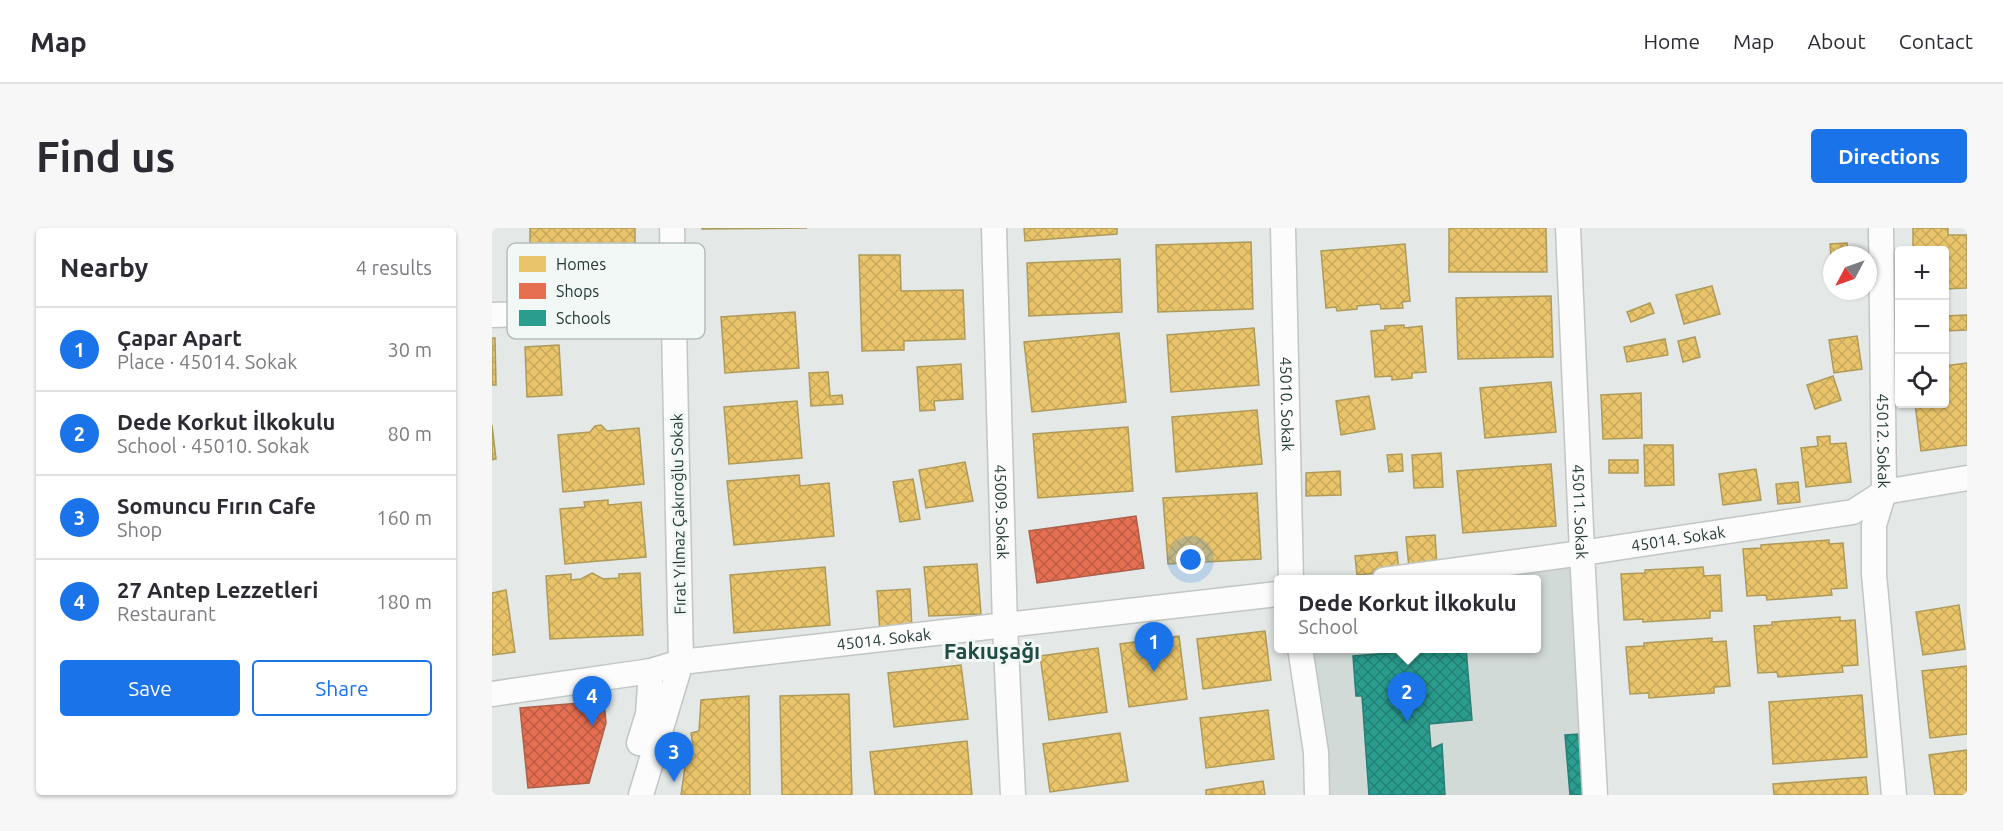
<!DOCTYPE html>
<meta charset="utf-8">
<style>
:root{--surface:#fff;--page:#f7f7f7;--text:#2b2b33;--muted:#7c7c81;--line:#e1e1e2;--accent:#1a73e8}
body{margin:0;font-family:Ubuntu,sans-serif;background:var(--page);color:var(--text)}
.controls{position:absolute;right:18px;top:18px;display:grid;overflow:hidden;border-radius:6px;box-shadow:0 2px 4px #0004}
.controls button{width:54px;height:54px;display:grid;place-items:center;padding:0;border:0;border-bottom:2px solid var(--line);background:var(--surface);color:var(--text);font:30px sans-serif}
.compass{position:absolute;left:1331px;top:18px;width:54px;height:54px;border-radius:50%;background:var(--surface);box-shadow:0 2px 4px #0004;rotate:229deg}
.you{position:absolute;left:699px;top:332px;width:21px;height:21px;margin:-15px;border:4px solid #fff;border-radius:50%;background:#1a73e8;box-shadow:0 0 0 9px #1a73e833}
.badge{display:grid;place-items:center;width:39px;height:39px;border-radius:50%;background:var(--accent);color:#fff;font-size:20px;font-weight:700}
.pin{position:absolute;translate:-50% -50px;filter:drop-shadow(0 2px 3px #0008)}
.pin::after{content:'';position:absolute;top:32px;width:21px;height:18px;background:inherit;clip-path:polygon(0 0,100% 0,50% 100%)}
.popup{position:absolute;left:782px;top:347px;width:267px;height:78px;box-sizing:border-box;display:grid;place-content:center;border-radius:6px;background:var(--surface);filter:drop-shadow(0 2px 4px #0005);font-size:20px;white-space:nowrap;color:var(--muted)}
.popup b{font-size:22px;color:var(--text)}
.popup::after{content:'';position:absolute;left:50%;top:100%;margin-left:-12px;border:12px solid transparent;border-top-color:var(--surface)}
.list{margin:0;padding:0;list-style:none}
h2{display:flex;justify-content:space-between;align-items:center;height:78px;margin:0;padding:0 24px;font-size:26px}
h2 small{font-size:20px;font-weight:400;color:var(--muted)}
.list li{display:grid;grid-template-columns:39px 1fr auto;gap:18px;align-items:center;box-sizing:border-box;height:84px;padding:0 24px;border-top:2px solid var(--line)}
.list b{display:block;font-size:22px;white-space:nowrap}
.list p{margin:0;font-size:20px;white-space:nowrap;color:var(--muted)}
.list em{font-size:20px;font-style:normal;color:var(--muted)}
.actions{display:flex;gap:12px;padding:18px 24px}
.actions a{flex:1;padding:14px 0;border:2px solid var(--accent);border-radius:6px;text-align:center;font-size:21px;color:var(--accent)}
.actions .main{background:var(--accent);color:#fff}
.icon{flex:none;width:33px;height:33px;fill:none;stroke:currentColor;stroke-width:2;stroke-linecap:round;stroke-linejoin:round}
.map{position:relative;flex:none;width:1475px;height:567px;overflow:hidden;border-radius:6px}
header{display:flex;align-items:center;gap:36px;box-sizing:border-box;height:84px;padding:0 30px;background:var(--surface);border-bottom:2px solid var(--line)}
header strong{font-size:28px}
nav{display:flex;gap:33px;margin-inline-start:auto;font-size:21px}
.intro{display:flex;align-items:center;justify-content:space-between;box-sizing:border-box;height:144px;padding:0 36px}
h1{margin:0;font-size:42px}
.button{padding:15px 27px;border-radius:6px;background:var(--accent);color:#fff;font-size:21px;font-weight:700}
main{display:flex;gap:36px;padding:0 36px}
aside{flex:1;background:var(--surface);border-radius:6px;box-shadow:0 2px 4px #0004}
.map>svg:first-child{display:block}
</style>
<header>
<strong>Map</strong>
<nav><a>Home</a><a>Map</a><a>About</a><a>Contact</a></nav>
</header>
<div class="intro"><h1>Find us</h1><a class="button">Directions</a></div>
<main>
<aside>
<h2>Nearby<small>4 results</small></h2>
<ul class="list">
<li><span class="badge">1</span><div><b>Çapar Apart</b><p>Place · 45014. Sokak</p></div><em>30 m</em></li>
<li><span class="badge">2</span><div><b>Dede Korkut İlkokulu</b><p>School · 45010. Sokak</p></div><em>80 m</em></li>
<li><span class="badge">3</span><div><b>Somuncu Fırın Cafe</b><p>Shop</p></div><em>160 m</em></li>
<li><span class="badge">4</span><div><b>27 Antep Lezzetleri</b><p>Restaurant</p></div><em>180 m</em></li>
</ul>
<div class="actions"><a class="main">Save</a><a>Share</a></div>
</aside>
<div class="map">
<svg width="1475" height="567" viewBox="0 0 1475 567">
<defs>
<pattern id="homes-cross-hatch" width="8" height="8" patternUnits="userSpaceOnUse" patternTransform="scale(1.5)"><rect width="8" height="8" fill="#e9c46a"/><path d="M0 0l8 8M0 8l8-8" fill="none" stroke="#c8a95c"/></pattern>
<pattern id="shops-cross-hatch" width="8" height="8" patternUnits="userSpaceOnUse" patternTransform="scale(1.5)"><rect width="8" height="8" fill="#e76f51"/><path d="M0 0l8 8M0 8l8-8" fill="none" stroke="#bb5c44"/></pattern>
<pattern id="schools-cross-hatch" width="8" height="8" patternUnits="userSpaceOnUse" patternTransform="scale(1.5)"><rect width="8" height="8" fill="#2a9d8f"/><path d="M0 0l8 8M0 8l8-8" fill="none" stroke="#248176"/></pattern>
</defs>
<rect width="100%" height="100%" fill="#e4e9e7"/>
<path fill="#d2dad7" d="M1090,325L1103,567H825L808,421L1044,420V352L892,351Z"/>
<g fill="url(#homes-cross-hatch)" stroke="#ae9b5b" stroke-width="1.5">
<rect x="38" y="0" width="105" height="39"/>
<path d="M210,0H315L210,1Z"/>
<path d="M532,0H625V6L533,13Z"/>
<path d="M957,0H1054L1055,44H957Z"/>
<path d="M1421,0H1456V7H1475V60L1452,61V22H1421Z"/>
<path d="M759,14L761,81L666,84L664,17Z"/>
<path d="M1355,15L1356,27H1340V42L1338,16Z"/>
<path d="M913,16L918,73L910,74L911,80L889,81L888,76L865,78V81L845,83L844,79L834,80L829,23Z"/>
<path d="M367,27H408L409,63L471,62L473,111L412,113V122L370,123Z"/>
<path d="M628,31L630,84L537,88L535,35Z"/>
<path d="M1220,58L1228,86L1192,96L1184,67Z"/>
<path d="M1059,68L1061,129L966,131L964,70Z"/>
<path d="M1158,75L1162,85L1139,94L1135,84Z"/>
<path d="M303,84L307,140L233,145L229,89Z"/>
<path d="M1475,87V102L1452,103V88Z"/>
<path d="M912,97V100L930,98L934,144L920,145V150L900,152V148L883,149L879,103L893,102V98Z"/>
<path d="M762,100L767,157L679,164L675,107Z"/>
<path d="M627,105L634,174L540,184L532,114Z"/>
<path d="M1365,108L1370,141L1342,145L1337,112Z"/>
<path d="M1203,109L1208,129L1191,134L1186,113Z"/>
<path d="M0,110H3L4,157H0Z"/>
<path d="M1173,111L1176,127L1135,134L1132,119Z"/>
<path d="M67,117L70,167L35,169L33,119Z"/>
<path d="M1475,135V217L1429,223L1423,176H1452V138Z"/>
<path d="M469,136L471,171L442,173L443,182L428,183L425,139Z"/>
<path d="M336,144L338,168L350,167L351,176L319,178L317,145Z"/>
<path d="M1341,148L1349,172L1323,181L1315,157Z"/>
<path d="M1059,154L1064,204L993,210L988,160Z"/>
<path d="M1149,165L1150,210L1111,211L1109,167Z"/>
<path d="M877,168L883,201L849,207L844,173Z"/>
<path d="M305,173L310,230L237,236L232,179Z"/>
<path d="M765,182L770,236L684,244L680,189Z"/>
<path d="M0,197L4,231L0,232Z"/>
<path d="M109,197L115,203L147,200L152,256L71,264L66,207L98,204L103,198Z"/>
<path d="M636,199L641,263L546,270L541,206Z"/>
<path d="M1338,208V216L1354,215L1359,254L1314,259L1309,220L1326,218L1325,209Z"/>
<path d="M1152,217H1181L1182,257L1153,258Z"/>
<path d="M949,225L951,259L922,260L920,227Z"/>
<path d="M910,226L911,243L897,244L895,227Z"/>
<rect x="1117" y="232" width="29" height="13"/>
<path d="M473,234L481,273L434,280L427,242Z"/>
<path d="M1059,236L1064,298L971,305L965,243Z"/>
<path d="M1264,241L1269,272L1231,277L1227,246Z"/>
<path d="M848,243L849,267L814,268V245Z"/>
<path d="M307,247L308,258L337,255L342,308L242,317L235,253Z"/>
<path d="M421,251L428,291L408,294L401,254Z"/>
<path d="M1306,254L1308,274L1286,276L1284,256Z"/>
<path d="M765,265L769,331L676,336L671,270Z"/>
<path d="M116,272V277L149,274L154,329L73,336L68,281L93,279L92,274Z"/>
<path d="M943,307L945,338L917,340L914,309Z"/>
<path d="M1337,312V316L1351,315L1355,360L1339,361L1340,367L1275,372L1274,367L1255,368L1251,321L1269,320V317Z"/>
<path d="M905,324L907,343L865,347L863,328Z"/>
<path d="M485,336L489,386L437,388L432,339Z"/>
<path d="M333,339L338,397L242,405L238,347Z"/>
<path d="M1211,339L1212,348L1228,347L1230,383H1218V390L1151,394V391L1132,392L1129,346L1153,345V342Z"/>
<path d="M100,345L111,351L127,350V346L148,345L151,407L58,411L54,348L79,346V352L89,351Z"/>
<path d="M418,361L420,401L388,403L385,363Z"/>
<path d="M14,362L23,424L0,427V365Z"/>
<path d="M1467,377L1473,421L1431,427L1424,384Z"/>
<path d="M1348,389V393L1363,392L1366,437L1350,438L1351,444L1286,449L1285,444L1266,445L1262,398L1280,397V394Z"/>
<path d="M773,403L779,452L711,461L705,411Z"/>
<path d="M687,408L695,471L637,479L628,416Z"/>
<path d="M1220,410V414L1234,413L1238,458L1222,459V465L1157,470V465L1138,466L1134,419L1152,418V415Z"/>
<path d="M606,420L615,484L557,492L548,428Z"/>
<path d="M469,437L476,491L402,499L396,445Z"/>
<path d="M1475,438V506L1438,510L1430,443Z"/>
<path d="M357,466L360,567H290L288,468Z"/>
<path d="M1370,467L1375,529L1281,536L1277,474Z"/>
<path d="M257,468L258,567H189L196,518L201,517L199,505L207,503L209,472Z"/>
<path d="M776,482L782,531L714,540L708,490Z"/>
<path d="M628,505L636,553L558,564L551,516Z"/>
<path d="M475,513L480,567H383L378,524Z"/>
<path d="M1475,522V567H1443L1437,527Z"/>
<path d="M1374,549L1376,567H1282L1281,556Z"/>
<path d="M771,553L773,567H714V562Z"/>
</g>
<g fill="url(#shops-cross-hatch)" stroke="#ac5f49" stroke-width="1.5">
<path d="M644,288L652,340L545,355L537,303Z"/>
<path d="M112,473L114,495L97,555L36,560L28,480Z"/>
</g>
<g fill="url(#schools-cross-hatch)" stroke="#287f75" stroke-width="1.5">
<path d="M959,420H974L980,492L937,496L939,521L950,516L953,567H877L870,468H864L861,428Z"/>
<path d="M1087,506L1092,567H1078L1073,507Z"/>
</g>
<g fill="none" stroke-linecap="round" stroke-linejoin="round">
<g stroke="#c1c6c4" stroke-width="27">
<g id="minor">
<path id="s1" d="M502,0L513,398L521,567"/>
<path id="s2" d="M791,0L799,352"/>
<path id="s3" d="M1076,0L1090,325L1103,567"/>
<path id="s4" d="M1389,0L1392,264L1382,297V346L1402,567"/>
<path d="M0,87L182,81"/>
<path id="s5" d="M892,352L1090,325L1361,284L1392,264L1475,250"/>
<path d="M808,420L824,524L825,567"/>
<path id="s6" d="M0,466L159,443L189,434L786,366"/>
<path d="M147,515L156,486L159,443"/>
<path d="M149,567L189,434L180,0"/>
</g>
</g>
<use href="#minor" stroke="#fbfcfb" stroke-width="24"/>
</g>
<g text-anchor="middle" stroke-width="6" stroke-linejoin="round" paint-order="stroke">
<g font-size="16" fill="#233a37" stroke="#f2f8f5">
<text dy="6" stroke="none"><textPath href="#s2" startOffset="176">45010. Sokak</textPath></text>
<text dy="6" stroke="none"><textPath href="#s4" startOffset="213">45012. Sokak</textPath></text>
<text dy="6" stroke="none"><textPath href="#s1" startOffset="284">45009. Sokak</textPath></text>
<text dy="6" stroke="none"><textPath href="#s3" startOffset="284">45011. Sokak</textPath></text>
<text transform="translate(186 286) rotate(-91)" y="6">Fırat Yılmaz Çakıroğlu Sokak</text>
<text dy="6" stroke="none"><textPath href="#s5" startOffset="297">45014. Sokak</textPath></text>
<text dy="6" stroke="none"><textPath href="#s6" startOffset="396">45014. Sokak</textPath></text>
</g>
<g font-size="22" font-weight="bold" fill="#214b45" stroke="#f2f8f5">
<text x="500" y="431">Fakıuşağı</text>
</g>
</g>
<rect x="15" y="15" width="198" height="96" rx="9" fill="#f2f8f5" stroke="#b4bfbc" stroke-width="1.5"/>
<rect x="27" y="28" width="27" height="16" fill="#e9c46a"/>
<rect x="27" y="55" width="27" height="16" fill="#e76f51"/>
<rect x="27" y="82" width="27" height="16" fill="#2a9d8f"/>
<g font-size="16" fill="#233a37">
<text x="64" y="42">Homes</text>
<text x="64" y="69">Shops</text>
<text x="64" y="96">Schools</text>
</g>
</svg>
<div class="controls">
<button>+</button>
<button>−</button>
<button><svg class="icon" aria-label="locate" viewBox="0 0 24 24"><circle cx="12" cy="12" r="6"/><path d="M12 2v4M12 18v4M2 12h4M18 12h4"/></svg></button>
</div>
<svg class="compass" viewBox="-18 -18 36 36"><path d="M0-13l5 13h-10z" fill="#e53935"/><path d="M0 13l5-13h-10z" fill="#7c7c81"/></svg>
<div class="you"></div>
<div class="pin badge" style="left:662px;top:444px">1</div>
<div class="pin badge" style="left:915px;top:494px">2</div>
<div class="popup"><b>Dede Korkut İlkokulu</b>School</div>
<div class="pin badge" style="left:182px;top:554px">3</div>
<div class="pin badge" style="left:100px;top:498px">4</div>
</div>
</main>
